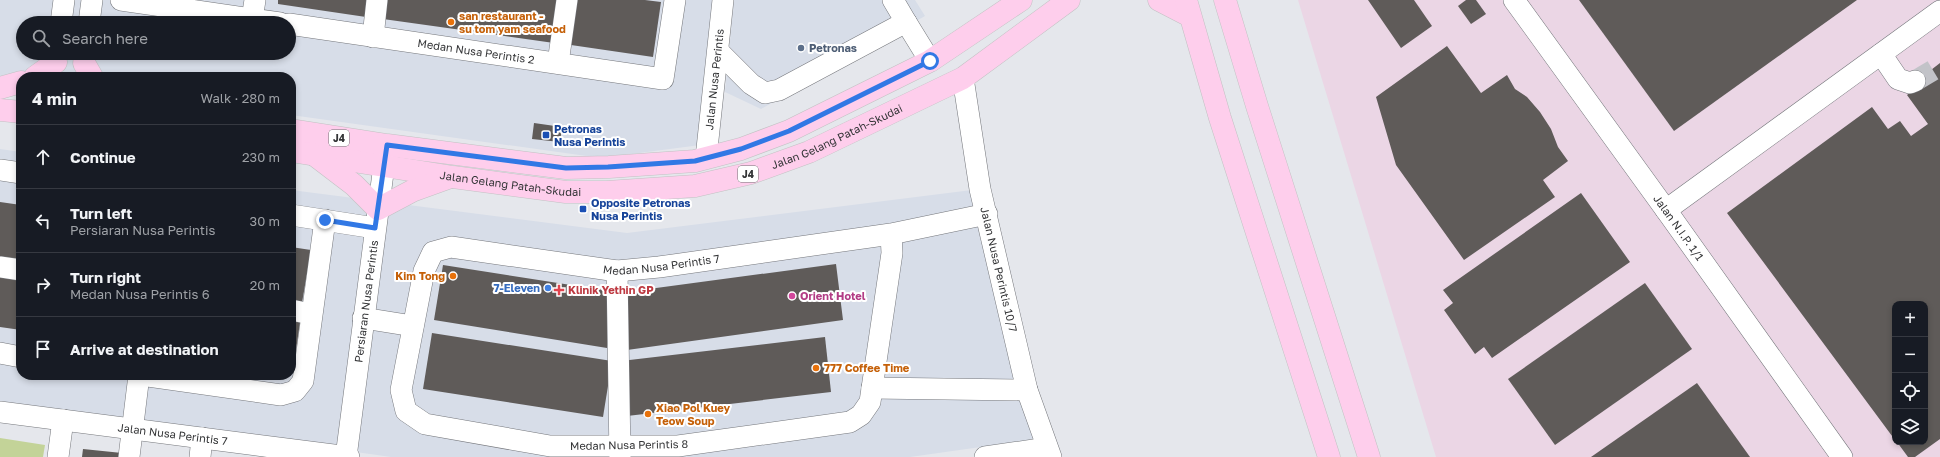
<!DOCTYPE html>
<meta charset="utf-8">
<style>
:root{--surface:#171b24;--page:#242831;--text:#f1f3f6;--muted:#9ea1a6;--line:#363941}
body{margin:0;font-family:"Golos Text",sans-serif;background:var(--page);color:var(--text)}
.controls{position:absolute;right:12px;bottom:12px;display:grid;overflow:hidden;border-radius:8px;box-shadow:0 2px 6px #0003}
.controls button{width:36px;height:36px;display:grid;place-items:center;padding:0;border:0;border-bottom:1px solid var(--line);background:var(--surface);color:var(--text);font:20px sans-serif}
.stop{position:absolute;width:12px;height:12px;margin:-9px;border:3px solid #3178e5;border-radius:50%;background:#fff}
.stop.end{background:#3178e5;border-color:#fff;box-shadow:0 1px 4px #0008}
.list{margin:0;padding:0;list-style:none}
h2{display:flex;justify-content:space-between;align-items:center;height:52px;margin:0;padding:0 16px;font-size:17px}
h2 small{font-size:13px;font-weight:400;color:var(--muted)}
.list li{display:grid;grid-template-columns:26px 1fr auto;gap:12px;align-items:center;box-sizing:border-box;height:64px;padding:0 16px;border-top:1px solid var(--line)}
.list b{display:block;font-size:15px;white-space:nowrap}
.list p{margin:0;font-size:13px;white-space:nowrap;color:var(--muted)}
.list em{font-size:13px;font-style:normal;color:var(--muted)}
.icon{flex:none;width:22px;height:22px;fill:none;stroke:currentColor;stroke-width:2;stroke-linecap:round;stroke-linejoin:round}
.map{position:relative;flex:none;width:1940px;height:457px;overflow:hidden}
.search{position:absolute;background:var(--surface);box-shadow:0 2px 6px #0003;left:16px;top:16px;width:280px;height:44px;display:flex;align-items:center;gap:10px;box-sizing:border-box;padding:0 14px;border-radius:22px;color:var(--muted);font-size:15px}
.panel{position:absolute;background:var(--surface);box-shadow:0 2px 6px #0003;left:16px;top:72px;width:280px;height:308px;border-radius:16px}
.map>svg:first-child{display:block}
</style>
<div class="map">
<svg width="1940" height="457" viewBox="0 0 1940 457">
<rect width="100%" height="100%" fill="#e5e7ec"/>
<g fill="#d7dde8" fill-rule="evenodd">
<path d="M0,0H723L708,144L601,158L291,115V77H21L0,78ZM23,23H289V53H23Z"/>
<path d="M734,0H915L925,16L761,109L725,92Z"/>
<path d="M0,149L21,152V375H291V190L627,233L980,189L1045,438L910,457H391L0,401Z"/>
</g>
<path fill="#ebd6e5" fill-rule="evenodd" d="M1298,0H1940V457H1436ZM1895,304H1925V442H1895Z"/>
<path fill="#c3d398" d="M0,438L45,445L43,457H0Z"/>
<g fill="#5f5b59">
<path d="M278,0H369L366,17L278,4Z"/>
<path d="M386,0H560L554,43L383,19Z"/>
<path d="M577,0H645L661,2L653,57L571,45Z"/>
<path d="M1368,0H1414L1432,26L1401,48Z"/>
<path d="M1466,0H1476L1486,14L1471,24L1458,6Z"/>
<path d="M1579,0H1857L1674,131Z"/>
<path d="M1447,46L1481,93L1507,75L1515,89L1527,97L1540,112L1551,129L1558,147L1568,161L1543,180L1555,197L1464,260L1396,165L1376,97Z"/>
<path d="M1940,63V439L1915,457H1908L1897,442H1925V304H1895V440L1727,213L1872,107L1888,129L1900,121L1911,136L1928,124L1907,95L1912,91L1909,87Z"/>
<path d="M534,123L562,127L560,142L532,139Z"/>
<path d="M1581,193L1630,262L1492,358L1484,347L1475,354L1444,310L1453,303L1443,290Z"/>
<path d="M0,202L21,205V264L0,261Z"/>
<path d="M291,247L311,250L302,303L291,302Z"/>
<path d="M836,264L843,320L627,350L619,293Z"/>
<path d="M443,265L616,292L607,348L434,320Z"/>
<path d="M0,271L21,274V330L0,327Z"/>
<path d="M1645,283L1692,349L1555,445L1508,379Z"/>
<path d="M291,314L301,316L293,370H291Z"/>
<path d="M432,333L612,361L603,417L423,389Z"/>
<path d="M825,337L831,392L627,416L621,361Z"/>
<path d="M1697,383L1750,457H1591Z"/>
<path d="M83,449L122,453V457H82Z"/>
</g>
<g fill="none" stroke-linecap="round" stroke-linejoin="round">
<path stroke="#c2c3c8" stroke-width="21" stroke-dasharray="21 10" stroke-linecap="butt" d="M1915,81L1940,66"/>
<g stroke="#75777c" stroke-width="22">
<g id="minor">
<path d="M121,0L280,23"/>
<path id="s1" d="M1514,0L1666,210L1842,457"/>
<path d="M252,19L255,0"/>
<path d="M906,22L930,61"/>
<path d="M61,23L64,0"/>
<path d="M89,23L92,0"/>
<path id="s2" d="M289,24L663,79L675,0"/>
<path d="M373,37L377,0"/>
<path d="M718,51L751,84L765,93L779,90L906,22L893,0"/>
<path d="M1881,54L1898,79L1910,83L1915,81"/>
<path d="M558,63L567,0"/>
<path id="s3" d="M963,78L980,189L1027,390L1051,457"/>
<path id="s4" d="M706,158L723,0"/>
<path d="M0,170L21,173"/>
<path d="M1666,210L1940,11"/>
<path d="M291,215L375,228"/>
<path id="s5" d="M891,234L892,253L870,402L861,415L850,422L678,446H550L425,424L406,411L401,390L424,271L433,252L451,247L617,271L659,267L891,234L987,214"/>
<path d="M0,267L21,270"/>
<path d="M617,271L620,457"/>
<path d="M291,310L311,314"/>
<path d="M363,318L413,326"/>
<path d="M0,353L21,357"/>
<path d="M141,375L281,395L295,391L303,381L325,220"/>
<path d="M872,388L1027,390"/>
<path id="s6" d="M0,412L349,457"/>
<path d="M58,457L63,420"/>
<path d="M129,457L139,375"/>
<path d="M200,457L202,438"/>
<path id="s7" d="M346,457L386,150"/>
<path d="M985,457L1047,448"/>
</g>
</g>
<g stroke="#c2c2c3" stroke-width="23">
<g id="major">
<path d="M1159,0L1190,16"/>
<path d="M1186,0L1220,118L1329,457"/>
<path d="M1225,0L1257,106L1369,457"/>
<path d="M84,63L92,77"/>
<path d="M35,77L56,62"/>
<path d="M0,88L21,82"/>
<path d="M0,110L21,112"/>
<path d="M291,130L387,145L566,168L609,167L695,161L741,149L789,131L930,61L1021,0"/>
<path id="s8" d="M291,151L453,177L566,192H607L695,186L751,173L809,152L963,78L1069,0"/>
<path d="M316,156L354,185L378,209L412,191L448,178"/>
</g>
</g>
<use href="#minor" stroke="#fff" stroke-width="21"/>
<use href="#major" stroke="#feceec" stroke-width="22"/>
</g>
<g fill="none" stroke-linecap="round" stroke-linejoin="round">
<path stroke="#3178e5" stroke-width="5" d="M325,220L375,228L387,145L566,168L608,167L695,161L741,149L789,131L930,61"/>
</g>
<g fill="#e8710a" stroke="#fff" stroke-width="1.5">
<circle cx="451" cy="22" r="4"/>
<circle cx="453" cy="276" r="4"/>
<circle cx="816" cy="368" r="4"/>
<circle cx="648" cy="414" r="4"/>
</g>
<circle fill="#5c6f8a" stroke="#fff" stroke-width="1.5" cx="801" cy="48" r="4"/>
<g fill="#1a4fb4" stroke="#fff" stroke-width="1.5">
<rect x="542" y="131" width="8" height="8" rx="2"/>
<rect x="579" y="205" width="8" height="8" rx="2"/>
</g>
<circle fill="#3f7fe0" stroke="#fff" stroke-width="1.5" cx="548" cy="288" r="4"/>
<path fill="#e0444e" stroke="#fff" stroke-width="1.5" d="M557 284h4v4h4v4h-4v4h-4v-4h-4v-4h4z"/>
<circle fill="#d1479c" stroke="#fff" stroke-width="1.5" cx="792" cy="296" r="4"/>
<g text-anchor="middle" stroke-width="4" stroke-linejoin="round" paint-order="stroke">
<g fill="#fff" stroke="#717273" stroke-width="1">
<rect x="329" y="130" width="20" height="16" rx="3"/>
<rect x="738" y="166" width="20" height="16" rx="3"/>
</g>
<g font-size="10" font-weight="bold" fill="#343537">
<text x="339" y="142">J4</text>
<text x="748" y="178">J4</text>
</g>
<g font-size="11" font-weight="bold" fill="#c56008" stroke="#fff" text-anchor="start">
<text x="459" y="20">san restaurant -<tspan x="459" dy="13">su tom yam seafood</tspan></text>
<text x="445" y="280" text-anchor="end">Kim Tong</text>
<text x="824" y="372">777 Coffee Time</text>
<text x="656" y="412">Xiao Pol Kuey<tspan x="656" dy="13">Teow Soup</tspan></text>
</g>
<g font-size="11" font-weight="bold" fill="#4e5e75" stroke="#fff" text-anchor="start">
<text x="809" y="52">Petronas</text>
</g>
<g font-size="11" fill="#343537" stroke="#fff">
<text dy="4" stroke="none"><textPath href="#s2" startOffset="189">Medan Nusa Perintis 2</textPath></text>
<text dy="4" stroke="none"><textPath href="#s4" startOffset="79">Jalan Nusa Perintis</textPath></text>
<text dy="4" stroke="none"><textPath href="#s8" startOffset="558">Jalan Gelang Patah-Skudai</textPath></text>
<text dy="4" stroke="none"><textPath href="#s8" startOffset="222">Jalan Gelang Patah-Skudai</textPath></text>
<text dy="4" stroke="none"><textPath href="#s1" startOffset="281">Jalan N.I.P. 1/1</textPath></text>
<text dy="4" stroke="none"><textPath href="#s5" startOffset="1045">Medan Nusa Perintis 7</textPath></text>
<text dy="4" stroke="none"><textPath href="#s3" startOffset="195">Jalan Nusa Perintis 10/7</textPath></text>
<text dy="4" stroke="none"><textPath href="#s7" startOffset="157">Persiaran Nusa Perintis</textPath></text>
<text dy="4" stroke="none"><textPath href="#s6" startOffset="174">Jalan Nusa Perintis 7</textPath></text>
<text transform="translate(629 445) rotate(-1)" y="4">Medan Nusa Perintis 8</text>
</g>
<g font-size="11" font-weight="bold" fill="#164399" stroke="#fff" text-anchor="start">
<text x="554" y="133">Petronas<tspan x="554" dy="13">Nusa Perintis</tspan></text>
<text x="591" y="207">Opposite Petronas<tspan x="591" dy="13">Nusa Perintis</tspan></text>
</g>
<g font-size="11" font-weight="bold" fill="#366cbe" stroke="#fff" text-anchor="end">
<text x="540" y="292">7-Eleven</text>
</g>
<g font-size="11" font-weight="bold" fill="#be3a42" stroke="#fff" text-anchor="start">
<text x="568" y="294">Klinik Yethin GP</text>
</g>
<g font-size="11" font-weight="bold" fill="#b23c85" stroke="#fff" text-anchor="start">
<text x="800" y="300">Orient Hotel</text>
</g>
</g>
</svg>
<div class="controls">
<button>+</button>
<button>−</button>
<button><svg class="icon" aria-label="locate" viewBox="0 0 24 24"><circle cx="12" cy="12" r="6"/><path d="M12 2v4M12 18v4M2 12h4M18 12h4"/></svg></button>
<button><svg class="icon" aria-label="layers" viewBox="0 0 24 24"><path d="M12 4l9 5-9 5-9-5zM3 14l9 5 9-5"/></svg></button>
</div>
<div class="stop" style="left:930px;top:61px"></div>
<div class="stop end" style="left:325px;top:220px"></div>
<div class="search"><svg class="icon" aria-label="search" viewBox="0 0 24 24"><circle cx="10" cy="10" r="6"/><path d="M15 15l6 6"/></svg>Search here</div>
<section class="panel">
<h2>4 min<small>Walk · 280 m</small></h2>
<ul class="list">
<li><svg class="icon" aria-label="ahead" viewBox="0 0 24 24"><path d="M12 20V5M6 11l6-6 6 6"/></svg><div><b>Continue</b></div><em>230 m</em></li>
<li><svg class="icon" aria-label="left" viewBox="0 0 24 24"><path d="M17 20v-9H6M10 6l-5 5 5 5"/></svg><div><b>Turn left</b><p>Persiaran Nusa Perintis</p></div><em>30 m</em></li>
<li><svg class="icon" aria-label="right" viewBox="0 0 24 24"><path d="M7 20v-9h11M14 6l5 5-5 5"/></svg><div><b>Turn right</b><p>Medan Nusa Perintis 6</p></div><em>20 m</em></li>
<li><svg class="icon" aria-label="arrive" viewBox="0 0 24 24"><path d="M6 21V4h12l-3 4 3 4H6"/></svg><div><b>Arrive at destination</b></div></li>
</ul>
</section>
</div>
